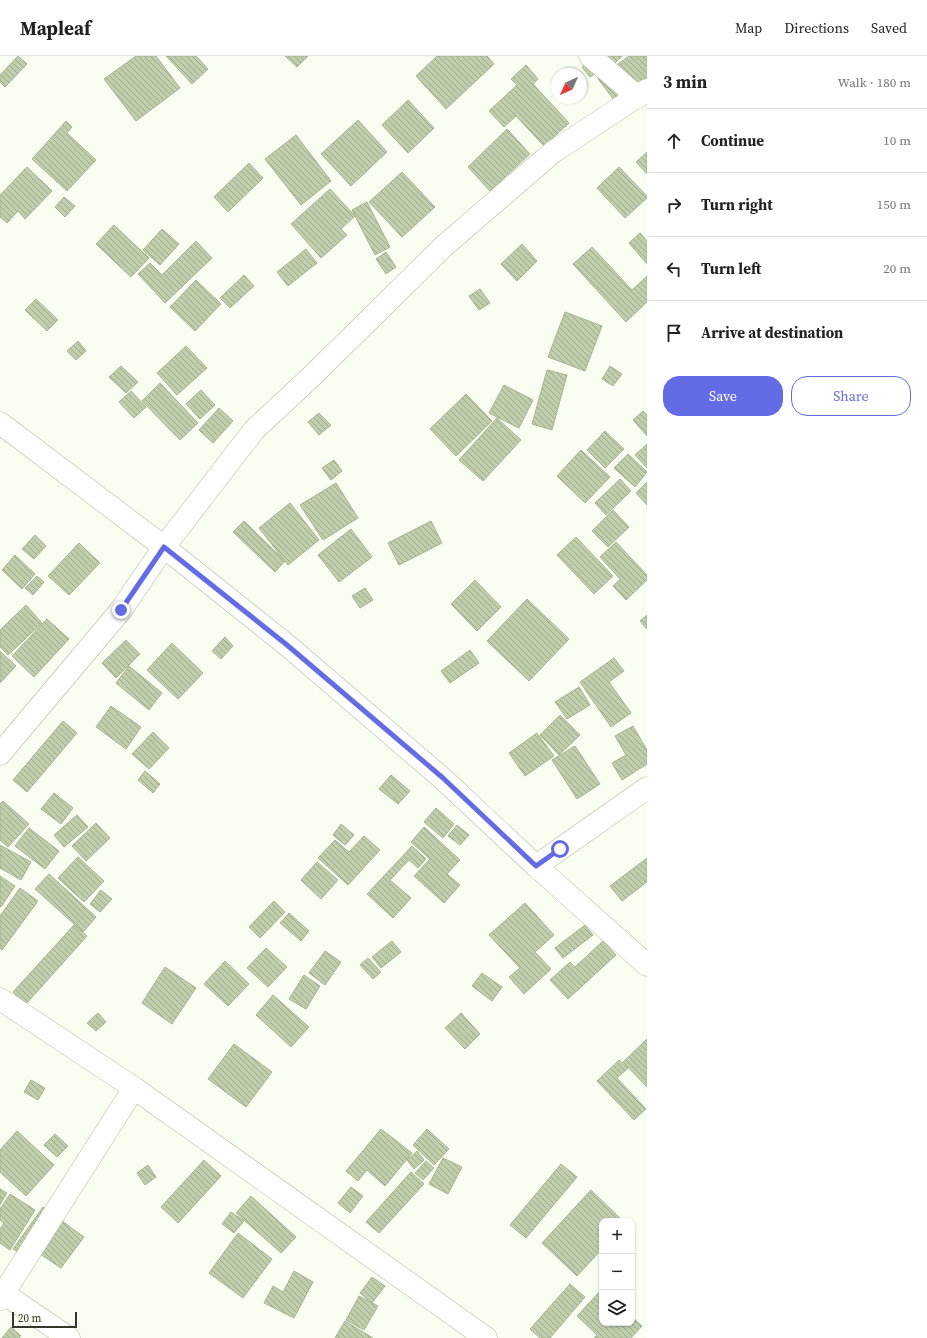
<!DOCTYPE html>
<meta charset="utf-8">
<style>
:root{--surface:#fff;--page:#f6f6f6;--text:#222;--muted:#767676;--line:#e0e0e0;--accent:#636ce5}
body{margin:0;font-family:"Source Serif 4",serif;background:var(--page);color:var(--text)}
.controls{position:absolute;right:12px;bottom:12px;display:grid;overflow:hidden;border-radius:8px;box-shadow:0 1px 3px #0004}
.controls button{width:36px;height:36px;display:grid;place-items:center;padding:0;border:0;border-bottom:1px solid var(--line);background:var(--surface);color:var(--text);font:20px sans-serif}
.compass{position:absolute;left:551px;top:12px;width:36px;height:36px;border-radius:50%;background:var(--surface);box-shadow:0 1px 3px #0004;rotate:225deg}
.scale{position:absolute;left:12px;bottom:10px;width:65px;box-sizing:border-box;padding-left:4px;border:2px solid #323729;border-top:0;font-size:11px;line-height:14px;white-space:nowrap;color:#323729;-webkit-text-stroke:3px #f8fef0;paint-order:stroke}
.stop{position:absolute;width:12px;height:12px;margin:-9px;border:3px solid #636ce5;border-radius:50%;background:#fff}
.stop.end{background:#636ce5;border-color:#fff;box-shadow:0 1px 4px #0008}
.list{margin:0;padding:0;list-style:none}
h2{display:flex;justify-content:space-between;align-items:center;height:52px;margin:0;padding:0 16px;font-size:17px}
h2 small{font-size:13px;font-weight:400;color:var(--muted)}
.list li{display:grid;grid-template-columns:26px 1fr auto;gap:12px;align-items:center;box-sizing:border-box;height:64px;padding:0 16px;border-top:1px solid var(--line)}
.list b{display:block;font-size:15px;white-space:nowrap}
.list em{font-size:13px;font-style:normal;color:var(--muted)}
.actions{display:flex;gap:8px;padding:12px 16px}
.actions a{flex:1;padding:9px 0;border:1px solid var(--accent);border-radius:16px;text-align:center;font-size:14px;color:var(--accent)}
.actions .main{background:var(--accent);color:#fff}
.icon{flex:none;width:22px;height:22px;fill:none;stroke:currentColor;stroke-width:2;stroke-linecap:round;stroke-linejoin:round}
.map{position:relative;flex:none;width:647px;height:1282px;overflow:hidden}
header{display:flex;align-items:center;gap:24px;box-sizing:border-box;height:56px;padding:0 20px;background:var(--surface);border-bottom:1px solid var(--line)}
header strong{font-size:19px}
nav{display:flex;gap:22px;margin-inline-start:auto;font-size:14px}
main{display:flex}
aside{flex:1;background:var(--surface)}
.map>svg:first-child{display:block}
</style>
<header>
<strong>Mapleaf</strong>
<nav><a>Map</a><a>Directions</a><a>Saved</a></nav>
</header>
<main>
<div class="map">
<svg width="647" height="1282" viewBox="0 0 647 1282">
<defs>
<pattern id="building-back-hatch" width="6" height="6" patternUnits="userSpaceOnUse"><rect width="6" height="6" fill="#c0ceac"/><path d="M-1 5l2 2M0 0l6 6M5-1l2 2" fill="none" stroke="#9da88c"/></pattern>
</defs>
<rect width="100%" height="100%" fill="#f8fef0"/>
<g fill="url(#building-back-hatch)" stroke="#a6b492">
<path d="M18,0L27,8L5,31L0,26V19Z"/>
<path d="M136,0H156L180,32L136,65L104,23Z"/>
<path d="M166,0H196L208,13L192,28Z"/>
<path d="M285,0H308L297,11Z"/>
<path d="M437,0H487L494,8L446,53L416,20Z"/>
<path d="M602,0H622L612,10Z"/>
<path d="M629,0H647V21L615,45L598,23Z"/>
<path d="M596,1L603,12L590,21L582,11Z"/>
<path d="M526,9L538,23L533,28L569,67L544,90L516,60L504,71L489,55L517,29L511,23Z"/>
<path d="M408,44L434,72L408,97L382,69Z"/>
<path d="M358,64L387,96L351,130L321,98Z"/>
<path d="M66,65L72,71L67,77L96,104L67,135L32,103Z"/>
<path d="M507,73L530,98L490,135L468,111Z"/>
<path d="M296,79L331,125L301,149L265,103Z"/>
<path d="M647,96V118L636,106Z"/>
<path d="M249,107L263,122L228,156L214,141Z"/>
<path d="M27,111L52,135L25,163L18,155L7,167L0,161V139Z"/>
<path d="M619,111L647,140V142L625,162L597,132Z"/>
<path d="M402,116L435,151L402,181L369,146Z"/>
<path d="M330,133L355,160L341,173L347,179L321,202L291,168Z"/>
<path d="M64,141L75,150L65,161L55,151Z"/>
<path d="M367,146L390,191L375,199L352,154Z"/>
<path d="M114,169L149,202L131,221L96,188Z"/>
<path d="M162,173L179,188L160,209L143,194Z"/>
<path d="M640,177L647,185V208L629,187Z"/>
<path d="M196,185L212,202L165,247L138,218L150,207L162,219Z"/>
<path d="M522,188L537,205L517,225L501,208Z"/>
<path d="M592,191L632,234L647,220V246L626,266L573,208Z"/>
<path d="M306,193L317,207L288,230L277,216Z"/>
<path d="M386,196L396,211L386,218L376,203Z"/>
<path d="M244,219L254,230L230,252L220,242Z"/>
<path d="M196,224L221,248L195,275L170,251Z"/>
<path d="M480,233L490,247L479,254L469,240Z"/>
<path d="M36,243L58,264L47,275L25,254Z"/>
<path d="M565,256L602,270L585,315L548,301Z"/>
<path d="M78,285L86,295L76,304L67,295Z"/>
<path d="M186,290L207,312L177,339L157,317Z"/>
<path d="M121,310L138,326L126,337L109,321Z"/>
<path d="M610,310L622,318L613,330L602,323Z"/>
<path d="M547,314L567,319L552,374L532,368Z"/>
<path d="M160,327L198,367L180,384L142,345Z"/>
<path d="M504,329L533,344L519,372L489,357Z"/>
<path d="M201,334L215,349L200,363L186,348Z"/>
<path d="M131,335L146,351L134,362L119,346Z"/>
<path d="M466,338L492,365L456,400L430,373Z"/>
<path d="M219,352L233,365L213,387L199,374Z"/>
<path d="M643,355L647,359V380L633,364Z"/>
<path d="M319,357L331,369L319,379L308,366Z"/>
<path d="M497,362L521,384L483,425L459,404Z"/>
<path d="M605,375L624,393L605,412L587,394Z"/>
<path d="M647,388V412L635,399Z"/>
<path d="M581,394L610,421L585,447L557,420Z"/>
<path d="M628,398L647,416L635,431L614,412Z"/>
<path d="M334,404L342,415L331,424L322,412Z"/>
<path d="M620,423L631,435L606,459L595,447Z"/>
<path d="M647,426V449L636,437Z"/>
<path d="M336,427L358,462L323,484L300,449Z"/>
<path d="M290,447L319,484L288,509L259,472Z"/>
<path d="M613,454L629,471L608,491L592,475Z"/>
<path d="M244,465L285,505L275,516L233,476Z"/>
<path d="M431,465L442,487L399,509L388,487Z"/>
<path d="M351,473L372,501L339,526L318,499Z"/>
<path d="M35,479L46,490L34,503L22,493Z"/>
<path d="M576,481L613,520L594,538L557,499Z"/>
<path d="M616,486L647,519V524L626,544L613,530L620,523L600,501Z"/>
<path d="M79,487L100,507L69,539L48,520Z"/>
<path d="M15,499L35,518L22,533L2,514Z"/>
<path d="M37,520L44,526L33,539L25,532Z"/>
<path d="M475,524L501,551L477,575L451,548Z"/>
<path d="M365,532L373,544L360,552L352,540Z"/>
<path d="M527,543L569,583L529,625L487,585Z"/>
<path d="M26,549L42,567L8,599L0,591V574Z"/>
<path d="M647,559V573L640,565Z"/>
<path d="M47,563L69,583L34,621L12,600Z"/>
<path d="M225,581L233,590L221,603L212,595Z"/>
<path d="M126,584L140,598L116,622L102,607Z"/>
<path d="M172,587L203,617L178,643L147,614Z"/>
<path d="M470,594L479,607L450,627L441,615Z"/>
<path d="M0,595L16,610L0,627Z"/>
<path d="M614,602L624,615L609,626L631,657L611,671L580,626Z"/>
<path d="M129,610L162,637L149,654L116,627Z"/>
<path d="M579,631L590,649L567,663L555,646Z"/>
<path d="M111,650L141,671L126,693L96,671Z"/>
<path d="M560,659L580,679L559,699L540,679Z"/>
<path d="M63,665L77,677L27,736L13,724Z"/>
<path d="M633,670L647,694V708L622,724L612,707L626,699L615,680Z"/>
<path d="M153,676L169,692L149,713L132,698Z"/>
<path d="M537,677L554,700L525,720L509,697Z"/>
<path d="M575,690L600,728L577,743L552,704Z"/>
<path d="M145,715L160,728L153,737L138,724Z"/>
<path d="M391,719L410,735L398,748L379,733Z"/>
<path d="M54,737L73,752L61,768L41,753Z"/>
<path d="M3,745L29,768L8,791L0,784V748Z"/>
<path d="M436,752L454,768L443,782L424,766Z"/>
<path d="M77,759L88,771L64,791L54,779Z"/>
<path d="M96,767L110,782L86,805L72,790Z"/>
<path d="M341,768L354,779L345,789L333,779Z"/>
<path d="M457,769L469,779L460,789L448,780Z"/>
<path d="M424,771L460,804L447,818L460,829L444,847L414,820L430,803L411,786Z"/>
<path d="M29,772L59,795L45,813L15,790Z"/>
<path d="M364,780L380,794L348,829L318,802L335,784L349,796Z"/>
<path d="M0,789L31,806L21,824L0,812Z"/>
<path d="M412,790L426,803L418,812L409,804L390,824L411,842L393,862L367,838Z"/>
<path d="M78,801L104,825L84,846L58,822Z"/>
<path d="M647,802V826L622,845L610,830Z"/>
<path d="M317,806L338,824L321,843L301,824Z"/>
<path d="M49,818L96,861L83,876L35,833Z"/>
<path d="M0,820L15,830L1,851L0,850Z"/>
<path d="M20,832L38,845L2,894L0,892V860Z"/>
<path d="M101,834L112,843L100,856L90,848Z"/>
<path d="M274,845L285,856L260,882L249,871Z"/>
<path d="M525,847L554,879L535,896L551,913L524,938L509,921L520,912L489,879Z"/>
<path d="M289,857L309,875L301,885L280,867Z"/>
<path d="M74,869L87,880L26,948L13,936Z"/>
<path d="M585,869L593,879L563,902L555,892Z"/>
<path d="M392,885L401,896L381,912L372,901Z"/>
<path d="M603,885L616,899L568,943L550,924L570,906L575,911Z"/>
<path d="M266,892L287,911L268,931L247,912Z"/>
<path d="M325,895L341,906L325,929L309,917Z"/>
<path d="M368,902L381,916L373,923L360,909Z"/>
<path d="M225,905L249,928L228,950L204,928Z"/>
<path d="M165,911L196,932L172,968L142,947Z"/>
<path d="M482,917L502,931L492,945L472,930Z"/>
<path d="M304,919L320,930L306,953L289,943Z"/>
<path d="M273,939L309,971L291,991L256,959Z"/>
<path d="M98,957L106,966L96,975L87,967Z"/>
<path d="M461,957L480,978L465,993L445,972Z"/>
<path d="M647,983V1031L623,1006Z"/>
<path d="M234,988L272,1016L246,1051L208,1023Z"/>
<path d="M619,1004L628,1012L617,1022L646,1053L634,1064L597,1025Z"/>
<path d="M31,1024L45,1032L38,1044L24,1036Z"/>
<path d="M381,1073L412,1097L385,1130L367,1114L358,1125L346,1115Z"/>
<path d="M427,1073L449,1093L434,1109L413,1089Z"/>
<path d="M17,1075L54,1109L26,1140L0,1116V1094Z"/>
<path d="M55,1078L68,1090L57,1101L44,1089Z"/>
<path d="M417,1095L424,1104L414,1113L407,1104Z"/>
<path d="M443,1102L462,1111L448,1138L429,1128Z"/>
<path d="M204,1104L221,1120L178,1167L161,1151Z"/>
<path d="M426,1105L434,1112L423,1124L415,1117Z"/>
<path d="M561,1108L577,1121L526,1182L510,1169Z"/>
<path d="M148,1109L156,1121L145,1129L137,1117Z"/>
<path d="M411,1116L424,1128L379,1177L366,1166Z"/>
<path d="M351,1131L363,1140L350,1157L338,1147Z"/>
<path d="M0,1133L7,1137L0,1149Z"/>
<path d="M591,1134L623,1165H602V1193L577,1220L542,1187Z"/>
<path d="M10,1138L35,1154L10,1194L0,1187V1173L4,1167L0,1164V1153Z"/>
<path d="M251,1140L296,1181L281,1197L236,1157Z"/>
<path d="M43,1151L84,1181L61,1212L40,1198L34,1208L13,1193Z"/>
<path d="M231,1156L244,1165L234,1177L222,1168Z"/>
<path d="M238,1177L272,1203L243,1242L209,1217Z"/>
<path d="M294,1215L313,1226L294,1262L264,1247L273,1230L283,1236Z"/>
<path d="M372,1221L385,1230L372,1247L360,1237Z"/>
<path d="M570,1228L585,1241L550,1282H540L530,1273Z"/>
<path d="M602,1233V1267H632V1261L642,1270L631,1282H594L597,1279L577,1260Z"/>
<path d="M359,1240L378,1250L364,1274L346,1264Z"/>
<path d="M345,1265L373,1282H335Z"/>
<path d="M11,1271L21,1280L19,1282H2Z"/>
</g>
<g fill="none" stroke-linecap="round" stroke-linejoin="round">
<g stroke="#afbd9b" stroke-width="23">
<g id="minor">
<path d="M590,0L638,41"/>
<path d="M0,367L164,491L287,589L443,723L536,810L647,909"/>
<path d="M0,698L121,554L164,491L254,374L312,320L444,190L553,96L647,34"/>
<path d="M536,810L647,732"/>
<path d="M0,943L134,1032L486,1282"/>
<path d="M0,1235L69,1282"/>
<path d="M0,1243L134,1032"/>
</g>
</g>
<use href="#minor" stroke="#fff" stroke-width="22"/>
</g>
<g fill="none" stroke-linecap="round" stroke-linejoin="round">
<path stroke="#636ce5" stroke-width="5" d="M121,554L164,491L287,589L443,722L536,810L560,793"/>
</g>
</svg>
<div class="controls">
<button>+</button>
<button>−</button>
<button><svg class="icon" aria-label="layers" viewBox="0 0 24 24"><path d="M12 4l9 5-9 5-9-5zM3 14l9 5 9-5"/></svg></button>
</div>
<svg class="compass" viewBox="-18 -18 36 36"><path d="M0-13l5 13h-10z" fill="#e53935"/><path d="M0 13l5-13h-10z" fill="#767676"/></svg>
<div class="scale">20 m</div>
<div class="stop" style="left:560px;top:793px"></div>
<div class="stop end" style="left:121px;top:554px"></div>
</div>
<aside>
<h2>3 min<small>Walk · 180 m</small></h2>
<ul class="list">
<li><svg class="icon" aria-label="ahead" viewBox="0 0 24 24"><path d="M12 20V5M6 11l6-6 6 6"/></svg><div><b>Continue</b></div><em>10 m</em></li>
<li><svg class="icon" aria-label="right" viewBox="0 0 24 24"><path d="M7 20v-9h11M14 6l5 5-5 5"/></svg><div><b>Turn right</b></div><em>150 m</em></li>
<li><svg class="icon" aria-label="left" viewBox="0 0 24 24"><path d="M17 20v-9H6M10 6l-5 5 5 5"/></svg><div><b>Turn left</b></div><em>20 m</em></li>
<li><svg class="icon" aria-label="arrive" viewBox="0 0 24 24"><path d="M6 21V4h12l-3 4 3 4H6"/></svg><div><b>Arrive at destination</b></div></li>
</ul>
<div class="actions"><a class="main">Save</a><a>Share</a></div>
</aside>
</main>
